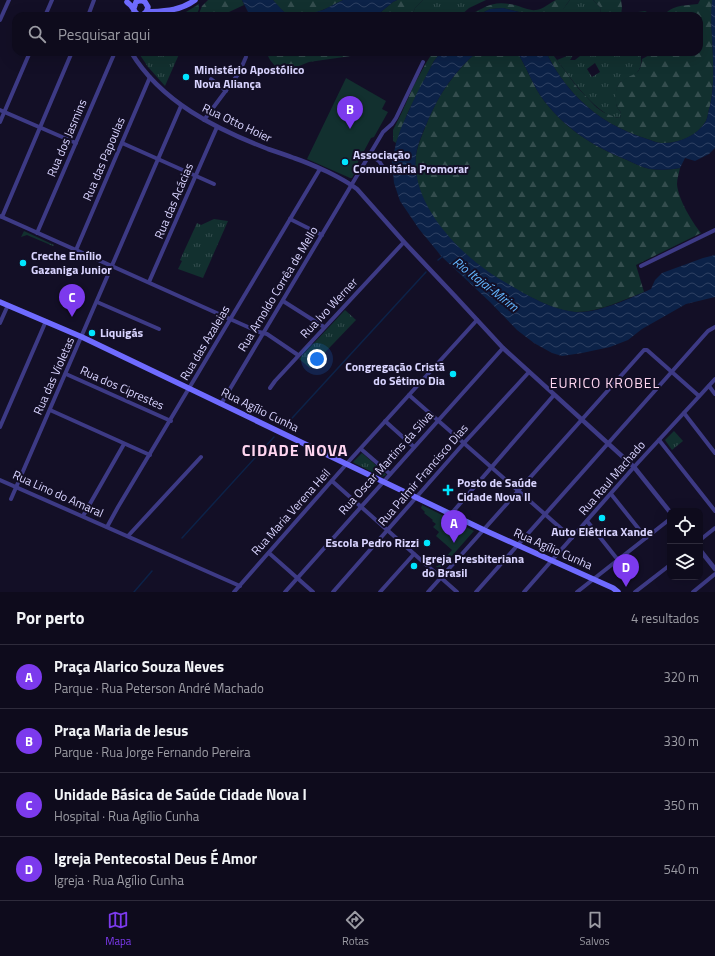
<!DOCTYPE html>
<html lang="pt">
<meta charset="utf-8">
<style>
:root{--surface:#0e0b1c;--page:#171425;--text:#f1f3f6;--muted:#9b9ba3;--line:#2e2b3b;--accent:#7c3aed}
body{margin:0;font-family:"Titillium Web",sans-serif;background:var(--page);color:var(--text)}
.controls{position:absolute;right:12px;bottom:12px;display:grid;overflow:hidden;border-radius:8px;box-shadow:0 4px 16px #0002}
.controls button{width:36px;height:36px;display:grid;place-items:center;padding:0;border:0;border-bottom:1px solid var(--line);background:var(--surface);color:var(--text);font:20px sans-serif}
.you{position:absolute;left:317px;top:359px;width:14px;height:14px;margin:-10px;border:3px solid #fff;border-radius:50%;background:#1a73e8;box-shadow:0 0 0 6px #1a73e833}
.badge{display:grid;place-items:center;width:26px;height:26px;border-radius:50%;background:var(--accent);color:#fff;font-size:13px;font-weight:700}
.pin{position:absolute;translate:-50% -33px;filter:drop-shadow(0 1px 2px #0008)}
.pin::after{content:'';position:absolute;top:21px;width:14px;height:12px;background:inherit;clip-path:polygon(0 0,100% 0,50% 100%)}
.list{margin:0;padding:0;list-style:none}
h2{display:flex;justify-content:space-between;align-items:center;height:52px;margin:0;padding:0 16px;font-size:17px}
h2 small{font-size:13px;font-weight:400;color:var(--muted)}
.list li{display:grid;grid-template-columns:26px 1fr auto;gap:12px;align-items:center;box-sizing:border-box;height:64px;padding:0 16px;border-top:1px solid var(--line)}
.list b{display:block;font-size:15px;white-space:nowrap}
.list p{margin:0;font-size:13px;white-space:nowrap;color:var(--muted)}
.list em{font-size:13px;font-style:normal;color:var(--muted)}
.icon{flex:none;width:22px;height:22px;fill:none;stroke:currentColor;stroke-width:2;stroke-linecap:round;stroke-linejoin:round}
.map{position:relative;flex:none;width:715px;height:592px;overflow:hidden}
.search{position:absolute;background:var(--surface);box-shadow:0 4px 16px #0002;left:12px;right:12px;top:12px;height:44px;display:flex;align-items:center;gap:10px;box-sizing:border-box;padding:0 14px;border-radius:12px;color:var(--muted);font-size:15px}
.sheet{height:308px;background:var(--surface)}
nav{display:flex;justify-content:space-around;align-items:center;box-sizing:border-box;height:56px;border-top:1px solid var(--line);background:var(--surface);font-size:11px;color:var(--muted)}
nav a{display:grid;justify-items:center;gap:2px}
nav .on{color:var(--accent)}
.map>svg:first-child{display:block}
</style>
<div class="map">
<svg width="715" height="592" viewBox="0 0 715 592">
<defs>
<pattern id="grass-tufts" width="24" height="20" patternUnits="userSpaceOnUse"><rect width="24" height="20" fill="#12302f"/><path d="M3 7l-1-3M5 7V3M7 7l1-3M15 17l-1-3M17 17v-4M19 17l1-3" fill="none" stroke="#344d4e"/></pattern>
<pattern id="forest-firs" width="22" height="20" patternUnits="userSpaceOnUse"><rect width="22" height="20" fill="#12302f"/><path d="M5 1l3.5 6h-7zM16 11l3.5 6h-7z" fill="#344d4e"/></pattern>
<pattern id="water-waves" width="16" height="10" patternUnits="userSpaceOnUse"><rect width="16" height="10" fill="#0c2248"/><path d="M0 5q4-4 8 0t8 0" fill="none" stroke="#2f4163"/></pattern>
</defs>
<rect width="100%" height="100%" fill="#130f26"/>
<g fill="url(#grass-tufts)" fill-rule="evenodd">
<path d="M423,0H486L469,8L460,16H412L415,8Z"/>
<path d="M570,0H593L600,7L601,16H543L544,12L563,9Z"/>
<path d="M199,4V9L196,16H170L186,12Z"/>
<path d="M138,52H180L165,86L148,67Z"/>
<path d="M586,52H640C642,60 642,70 634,75C630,77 626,78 623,81C622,81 618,84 618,85C616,88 615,103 617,107C619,112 623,111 620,118C598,118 569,76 557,60L567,56L568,53L574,54L570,60H575L580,56ZM595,63L600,72L592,77L587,69Z"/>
<path d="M214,219L228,221L203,278L178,269L182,261L180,260L197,223L201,225Z"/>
<path d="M24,231L54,245L53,246L27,235L21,237Z"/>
<path d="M345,310L356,320L310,368L299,359Z"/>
<path d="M674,431L683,441L672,450L665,440Z"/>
<path d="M362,453L385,473L386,475L382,477L354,463L353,462Z"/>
</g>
<g fill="url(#forest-firs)">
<path d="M208,0H242L244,5L229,12L225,16H198L202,6Z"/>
<path d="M273,0H343C330,7 307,19 292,16C284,14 278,6 273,0Z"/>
<path d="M397,0H423L415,8L412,16H376L393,2Z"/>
<path d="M556,0H570C565,5 563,12 557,15L549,12H544L543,16H529L519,12L503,8L490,9L476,16H468C487,6 493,0 515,5C522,7 530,11 536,10C544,9 549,3 556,0Z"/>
<path d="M593,0H621L622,7L621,16H601L600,7Z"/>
<path d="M700,0H712C712,12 711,24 712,37C713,60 715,83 710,106C708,111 708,117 706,121C697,136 679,144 661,143C657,143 651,140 647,139C621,131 598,118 579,99C566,86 554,69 546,52H551L577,87L596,107L603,112L617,118H620C623,111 619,112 617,107C615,103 615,89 618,85C618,83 621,82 622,81C634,72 640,77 642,59L655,52H699V16H663C674,4 684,6 698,4Z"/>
<path d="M645,11L651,14L654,16H634L638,12Z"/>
<path d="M266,52H368L365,55L351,56L309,62L294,68L281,70L275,66L270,60Z"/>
<path d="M433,52H441L434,61L408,112L396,143L393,141V130L402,112L414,85L426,63Z"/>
<path d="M477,52H517C526,66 531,81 540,95C561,126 592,146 627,160C634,163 641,167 650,169C660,170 670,170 680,168C679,173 677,179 677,184C678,199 692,222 701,233L636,265L644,292C623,300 600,312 577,312C553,311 525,294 505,283C464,259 409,207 416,155C418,143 424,131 428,120C439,94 455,71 477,52Z"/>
</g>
<g fill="#12302f">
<path d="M346,78L386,101L382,109L388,112L374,137L371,138L357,164L358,167L352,178H350L307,159Z"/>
<path d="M422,505L474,531L473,532L443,566V569L441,570L438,569L436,566H438L452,550L436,536L439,532L433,527L436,524L432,521L433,520L424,513L425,512L421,508Z"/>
</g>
<g fill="url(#water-waves)">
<path d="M242,0H273L283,11L292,16H250Z"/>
<path d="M343,0H397L393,2L376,16H301L323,10Z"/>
<path d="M712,0H715V148L709,154L695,161L685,158L680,168C670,170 660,170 650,169C641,167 634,163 627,160C592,146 561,126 540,95C531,81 526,66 517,52H546C554,69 566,86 579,99C598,118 621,131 647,139C651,140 657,143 661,143C678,144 697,136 706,121C708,117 708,111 710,106C715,83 713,60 712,37C711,24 711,12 712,0Z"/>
<path d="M503,8L519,12L529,16H476L490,9Z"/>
<path d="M441,52H477C456,70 440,92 429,118C424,130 418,142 416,155C410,206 463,258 503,281C525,294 549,309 575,312C598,314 630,298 651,289L655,280L662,273L703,258L715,255V297L686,304L642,329L628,340L610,347L582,353L562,356L552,353L534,343L517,330L490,302L442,257L419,229L400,201L394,183L392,162L396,143L401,128L416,95L434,61Z"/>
</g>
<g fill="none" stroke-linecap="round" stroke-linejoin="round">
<g stroke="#0c2248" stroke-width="1.5">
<path d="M438,260L443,256"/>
<path d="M283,428L426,272"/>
<path d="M182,538L274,437"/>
<path d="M134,592L152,571"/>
</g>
<g stroke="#3d3a85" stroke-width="4">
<path d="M45,16L52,0"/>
<path d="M88,16L94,0"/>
<path d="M0,20L9,0"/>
<path d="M211,79L226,91"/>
<path d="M0,110L76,143"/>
<path d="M204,120L239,73L246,57"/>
<path d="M0,122L30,52"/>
<path d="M122,143L214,184"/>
<path d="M369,154L379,161L385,170"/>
<path d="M0,216L259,332L267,334L298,355"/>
<path d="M2,217L72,52"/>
<path d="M290,219L322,235"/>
<path d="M37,233L115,52"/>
<path d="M76,250L150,77"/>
<path d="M641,266L715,230"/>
<path d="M149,282L217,127"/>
<path d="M283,301L324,327"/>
<path d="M97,302L159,329"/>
<path d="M0,323L8,305"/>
<path d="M66,374L171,421"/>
<path d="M709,386L715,394"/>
<path d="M270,388L275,381L404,242"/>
<path d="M409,395L572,538"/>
<path d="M221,404L383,132L392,124L396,118L423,62"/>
<path d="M50,410L150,455"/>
<path d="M684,413L715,453"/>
<path d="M385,421L414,447"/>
<path d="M0,427L46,321"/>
<path d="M659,440L715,511"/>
<path d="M361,449L390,474"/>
<path d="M0,480L240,586"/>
<path d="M332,481L457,592"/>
<path d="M611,494L646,538"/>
<path d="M11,499L181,106"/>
<path d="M451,514L554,395"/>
<path d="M83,516L124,444"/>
<path d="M587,521L618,560"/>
<path d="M107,527L118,507L320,169"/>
<path d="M128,536L201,457"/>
<path d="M700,540L715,528"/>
<path d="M269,553L313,592"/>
<path d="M234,592L350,460L477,320"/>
<path d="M285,592L503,348"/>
<path d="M333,592L464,443L529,372"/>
<path d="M380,592L414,554"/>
<path d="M428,592L644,350H647L699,396"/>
<path d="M476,592L708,331L715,327"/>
<path d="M524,592L634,467L715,379"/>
<path d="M577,592L670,519"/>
<path d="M635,592L670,565"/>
<path d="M693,592L715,574"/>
</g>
<g stroke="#3d3a85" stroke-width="4.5">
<path d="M131,16L134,10"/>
<path d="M131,52C161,102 216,129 268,149C277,152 286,155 294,158C306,162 317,167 328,172C338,177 348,182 357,189L404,242L454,295L503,348L634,467L670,512"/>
<path d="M700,550L715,569"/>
</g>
<g stroke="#6f6bff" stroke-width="5.5">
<path d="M127,2C129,4 131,5 132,7C133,8 135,12 136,13C141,18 147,13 148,7L145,2L141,0L136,2L134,8"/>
<path d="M147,12C165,11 180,11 195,0"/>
<path d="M0,302L82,337L484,530L613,588L618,592"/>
</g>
</g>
<g fill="#00e5ff" stroke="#130f26" stroke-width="1.5">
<circle cx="186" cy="77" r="4"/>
<circle cx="345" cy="162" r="4"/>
<circle cx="23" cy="263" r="4"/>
<circle cx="92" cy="333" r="4"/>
<circle cx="453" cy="374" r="4"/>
<path d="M446 484h4v4h4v4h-4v4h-4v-4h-4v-4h4z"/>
<circle cx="602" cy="518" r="4"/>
<circle cx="427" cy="543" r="4"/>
<circle cx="414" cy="566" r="4"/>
</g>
<g text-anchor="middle" stroke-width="4" stroke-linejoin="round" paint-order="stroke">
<g font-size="12" font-weight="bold" fill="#d9d4ff" stroke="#130f26" text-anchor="start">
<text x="194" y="74">Ministério Apostólico<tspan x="194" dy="14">Nova Aliança</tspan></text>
<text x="353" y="159">Associação<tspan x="353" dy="14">Comunitária Promorar</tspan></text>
<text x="31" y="260">Creche Emílio<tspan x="31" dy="14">Gazaniga Junior</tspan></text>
<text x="100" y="337">Liquigás</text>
<text x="445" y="371" text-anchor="end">Congregação Cristã<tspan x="445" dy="14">do Sétimo Dia</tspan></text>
<text x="457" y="487">Posto de Saúde<tspan x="457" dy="14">Cidade Nova II</tspan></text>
<text x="602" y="536" text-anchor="middle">Auto Elétrica Xande</text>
<text x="419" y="547" text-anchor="end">Escola Pedro Rizzi</text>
<text x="422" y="563">Igreja Presbiteriana<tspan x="422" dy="14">do Brasil</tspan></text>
</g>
<g font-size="12" fill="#d9d4ff" stroke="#130f26">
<text transform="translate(237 123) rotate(25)" y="4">Rua Otto Hoier</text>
<text transform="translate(67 138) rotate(-67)" y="4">Rua dos Jasmins</text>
<text transform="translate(104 159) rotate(-67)" y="4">Rua das Papoulas</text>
<text transform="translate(174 201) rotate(-67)" y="4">Rua das Acácias</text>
<text transform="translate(278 289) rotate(-59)" y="4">Rua Arnoldo Corrêa de Mello</text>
<text transform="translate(329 308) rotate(-47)" y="4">Rua Ivo Werner</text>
<text transform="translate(205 343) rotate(-59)" y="4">Rua das Azaleias</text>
<text transform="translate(54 376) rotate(-66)" y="4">Rua das Violetas</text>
<text transform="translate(122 388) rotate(24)" y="4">Rua dos Ciprestes</text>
<text transform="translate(260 410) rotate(26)" y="4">Rua Agílio Cunha</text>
<text transform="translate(386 463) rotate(-48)" y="4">Rua Oscar Martins da Silva</text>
<text transform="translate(423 475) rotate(-49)" y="4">Rua Palmir Francisco Dias</text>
<text transform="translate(612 478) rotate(-49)" y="4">Rua Raul Machado</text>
<text transform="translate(58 494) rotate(24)" y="4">Rua Lino do Amaral</text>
<text transform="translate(291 512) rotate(-48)" y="4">Rua Maria Verena Heil</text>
<text transform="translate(553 549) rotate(24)" y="4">Rua Agílio Cunha</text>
</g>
<g font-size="13" font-style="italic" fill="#62b6ff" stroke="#130f26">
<text transform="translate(486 284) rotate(38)" y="5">Rio Itajaí-Mirim</text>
</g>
<g font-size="14" letter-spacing="1" fill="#ffd6f0" stroke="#130f26">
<text x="605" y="388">EURICO KROBEL</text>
</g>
<g font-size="16" font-weight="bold" letter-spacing="1" fill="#ffd6f0" stroke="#130f26">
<text x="295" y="456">CIDADE NOVA</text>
</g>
</g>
</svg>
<div class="controls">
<button><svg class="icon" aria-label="locate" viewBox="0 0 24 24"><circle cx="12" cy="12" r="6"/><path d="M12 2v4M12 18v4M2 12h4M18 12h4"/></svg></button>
<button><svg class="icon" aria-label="layers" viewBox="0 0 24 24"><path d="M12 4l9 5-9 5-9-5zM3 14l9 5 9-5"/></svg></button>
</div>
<div class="you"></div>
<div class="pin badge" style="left:454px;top:543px">A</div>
<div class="pin badge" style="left:350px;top:129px">B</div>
<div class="pin badge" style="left:72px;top:317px">C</div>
<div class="pin badge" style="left:626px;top:587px">D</div>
<div class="search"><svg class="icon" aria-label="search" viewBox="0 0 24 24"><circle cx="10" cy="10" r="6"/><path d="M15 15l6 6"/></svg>Pesquisar aqui</div>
</div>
<section class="sheet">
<h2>Por perto<small>4 resultados</small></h2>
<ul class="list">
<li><span class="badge">A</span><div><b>Praça Alarico Souza Neves</b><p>Parque · Rua Peterson André Machado</p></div><em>320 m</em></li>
<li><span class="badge">B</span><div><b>Praça Maria de Jesus</b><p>Parque · Rua Jorge Fernando Pereira</p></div><em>330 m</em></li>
<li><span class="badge">C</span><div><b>Unidade Básica de Saúde Cidade Nova I</b><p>Hospital · Rua Agílio Cunha</p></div><em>350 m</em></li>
<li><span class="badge">D</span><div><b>Igreja Pentecostal Deus É Amor</b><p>Igreja · Rua Agílio Cunha</p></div><em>540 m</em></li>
</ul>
</section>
<nav>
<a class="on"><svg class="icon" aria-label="map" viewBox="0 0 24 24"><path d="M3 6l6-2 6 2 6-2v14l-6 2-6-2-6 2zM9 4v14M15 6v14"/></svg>Mapa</a>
<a><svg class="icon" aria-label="directions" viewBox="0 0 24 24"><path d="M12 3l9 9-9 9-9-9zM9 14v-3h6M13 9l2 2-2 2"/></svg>Rotas</a>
<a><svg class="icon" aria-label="saved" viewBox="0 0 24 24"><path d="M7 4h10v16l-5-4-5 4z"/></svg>Salvos</a>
</nav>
